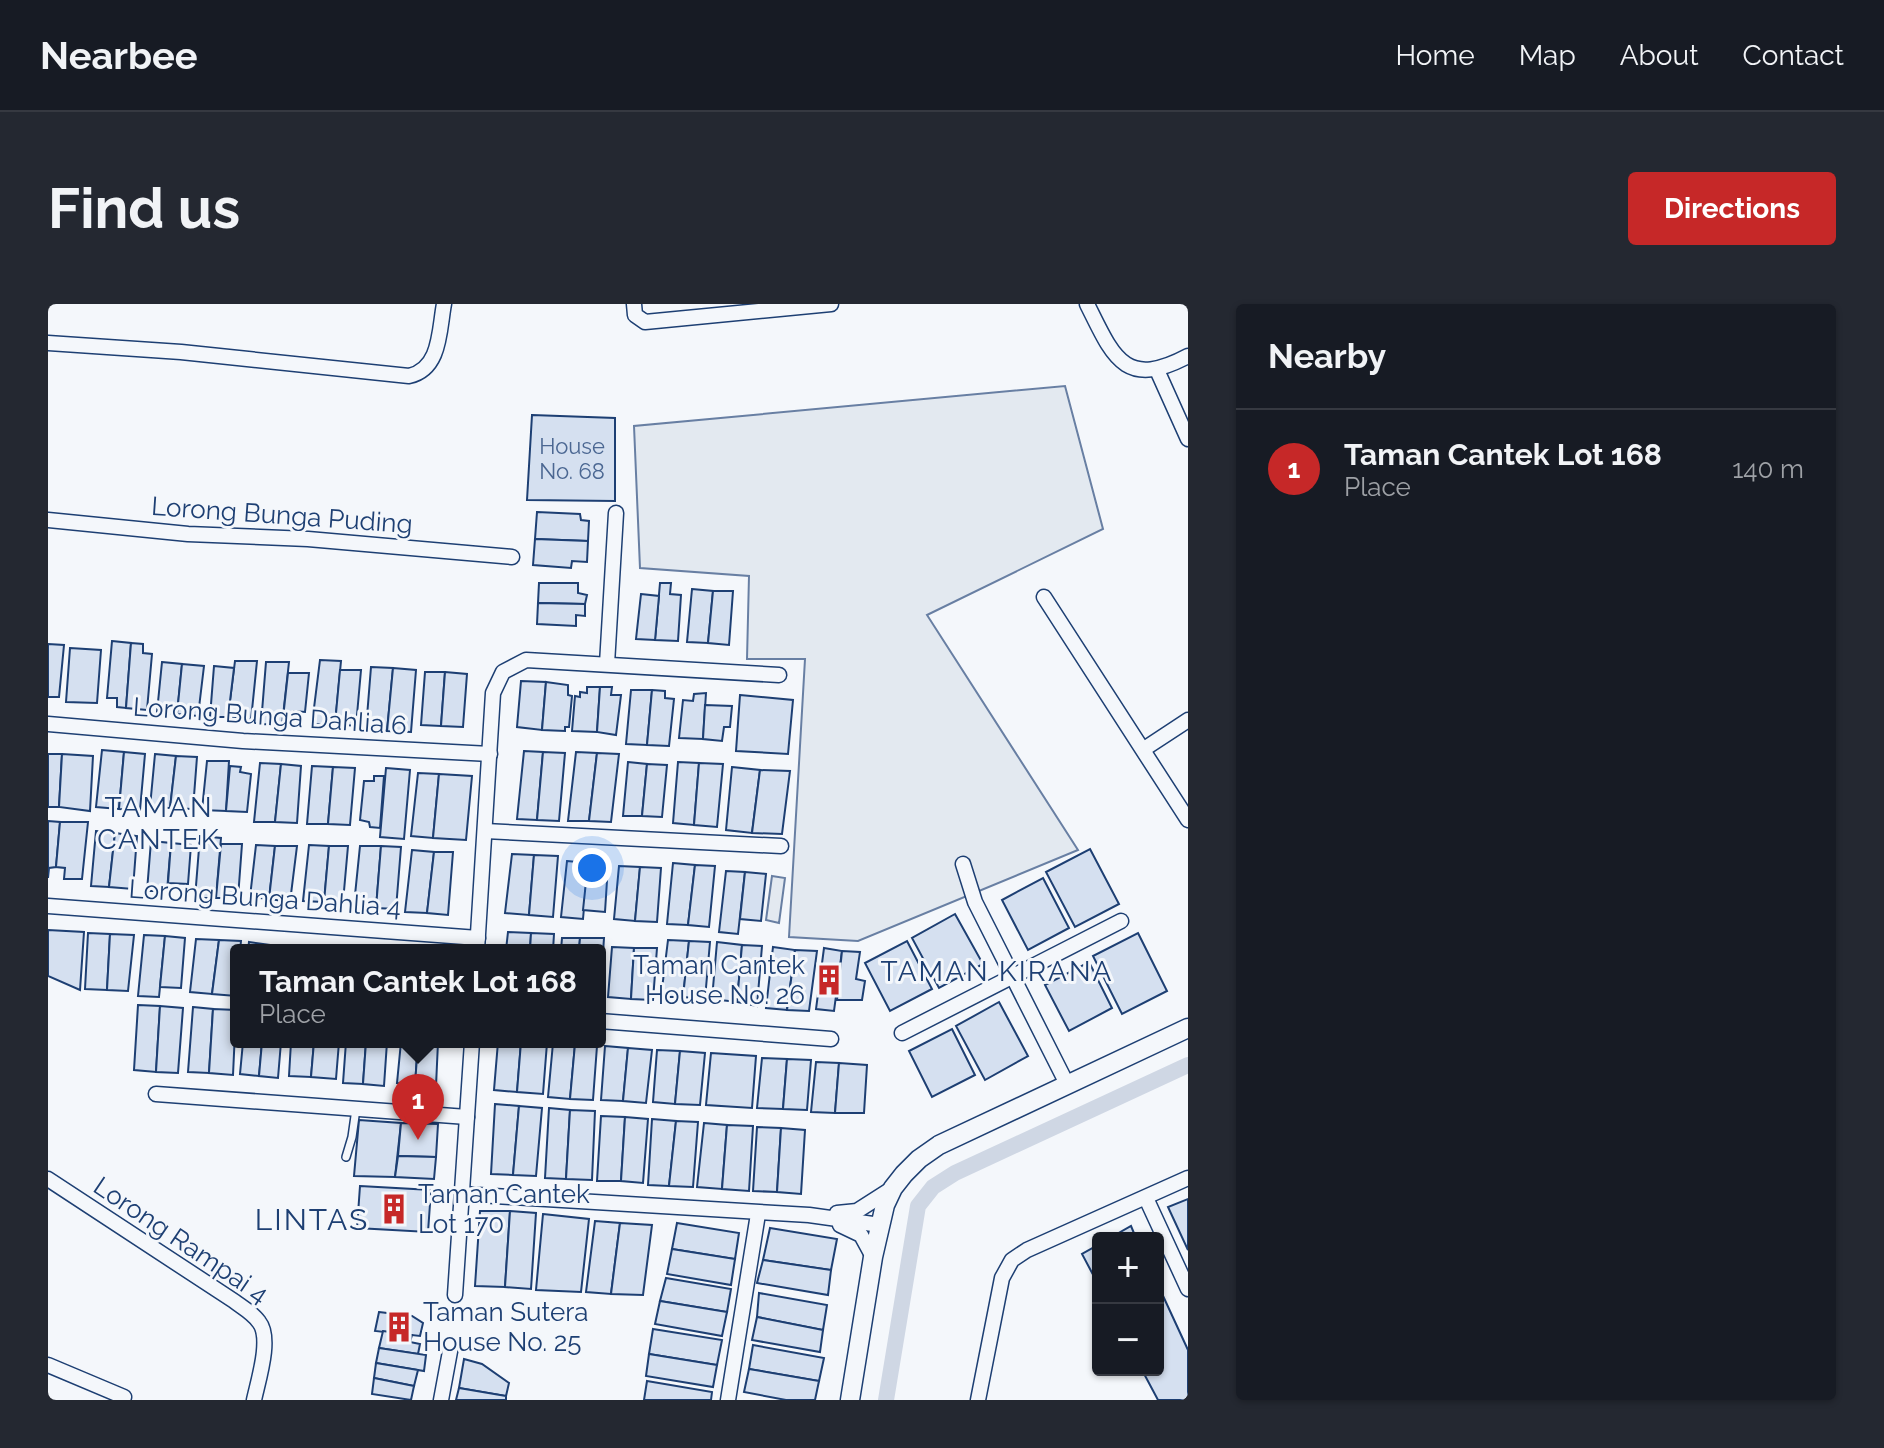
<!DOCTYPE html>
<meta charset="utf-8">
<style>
:root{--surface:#171b24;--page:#242831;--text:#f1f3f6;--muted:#9ea1a6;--line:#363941;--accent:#c62828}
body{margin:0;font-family:Raleway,sans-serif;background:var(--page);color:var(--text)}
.controls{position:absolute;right:24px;bottom:24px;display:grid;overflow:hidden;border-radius:8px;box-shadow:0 2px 6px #0004}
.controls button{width:72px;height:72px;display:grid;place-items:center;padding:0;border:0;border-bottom:2px solid var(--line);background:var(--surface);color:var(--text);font:40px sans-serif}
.you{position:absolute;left:544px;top:564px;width:28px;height:28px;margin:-20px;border:6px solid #fff;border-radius:50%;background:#1a73e8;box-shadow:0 0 0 12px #1a73e833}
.badge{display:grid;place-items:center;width:52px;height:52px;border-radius:50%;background:var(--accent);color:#fff;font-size:26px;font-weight:700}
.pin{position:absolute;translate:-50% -66px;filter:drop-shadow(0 2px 4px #0008)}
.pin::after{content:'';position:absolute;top:42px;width:28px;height:24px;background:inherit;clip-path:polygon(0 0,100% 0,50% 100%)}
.popup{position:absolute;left:182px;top:640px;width:376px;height:104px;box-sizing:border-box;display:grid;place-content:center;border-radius:8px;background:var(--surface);filter:drop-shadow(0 2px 6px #0005);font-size:26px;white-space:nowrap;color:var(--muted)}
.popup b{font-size:30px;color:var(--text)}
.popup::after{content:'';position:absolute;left:50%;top:100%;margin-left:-16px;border:16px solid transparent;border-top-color:var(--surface)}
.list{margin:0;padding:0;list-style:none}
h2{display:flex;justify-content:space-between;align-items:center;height:104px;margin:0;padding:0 32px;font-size:34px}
h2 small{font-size:26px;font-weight:400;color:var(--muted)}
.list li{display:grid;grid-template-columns:52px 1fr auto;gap:24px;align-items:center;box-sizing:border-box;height:120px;padding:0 32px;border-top:2px solid var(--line)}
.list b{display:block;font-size:30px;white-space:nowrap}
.list p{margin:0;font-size:26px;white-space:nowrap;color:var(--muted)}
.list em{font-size:26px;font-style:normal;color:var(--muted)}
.map{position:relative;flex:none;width:1140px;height:1096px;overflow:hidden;border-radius:8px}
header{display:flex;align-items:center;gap:48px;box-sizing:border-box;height:112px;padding:0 40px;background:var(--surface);border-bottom:2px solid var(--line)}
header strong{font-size:38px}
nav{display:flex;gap:44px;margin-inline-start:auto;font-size:28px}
.intro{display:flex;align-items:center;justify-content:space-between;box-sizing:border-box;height:192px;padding:0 48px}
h1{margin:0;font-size:56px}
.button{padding:20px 36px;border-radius:8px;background:var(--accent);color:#fff;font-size:28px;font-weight:700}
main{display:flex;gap:48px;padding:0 48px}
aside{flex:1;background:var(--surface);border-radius:8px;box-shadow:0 2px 6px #0004}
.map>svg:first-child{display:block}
</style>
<header>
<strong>Nearbee</strong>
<nav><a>Home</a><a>Map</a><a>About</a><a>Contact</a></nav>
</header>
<div class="intro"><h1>Find us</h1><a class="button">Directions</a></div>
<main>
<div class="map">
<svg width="1140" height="1096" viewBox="0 0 1140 1096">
<rect width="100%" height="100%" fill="#f4f7fb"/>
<g fill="#e3e9f0" stroke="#687fa3" stroke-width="2">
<path d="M1017,82L1055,225L879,311L1030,546L810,637L741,633L757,355H699L701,272L592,264L586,122Z"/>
<path d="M724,572L737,574L731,619L718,616Z"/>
</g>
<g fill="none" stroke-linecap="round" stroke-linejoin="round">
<path stroke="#cfd7e4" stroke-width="16" d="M838,1096L870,902L885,883L907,869L1140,761"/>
</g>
<g fill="#d5e0f0" stroke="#1d3f73" stroke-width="2">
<path d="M484,111L567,114V197L479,196Z"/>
<path d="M489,208L532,210L533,216L541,217L540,237L487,235Z"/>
<path d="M487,235L540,237L539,258L524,257L523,264L485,261Z"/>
<path d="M491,279H530V289L539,291L537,300L490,299Z"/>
<path d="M612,279H623L622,290L633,291L630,337L607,336Z"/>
<path d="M644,285L665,287L660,339L639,338Z"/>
<path d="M665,287H685L681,341L660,339Z"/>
<path d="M593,290L611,292L607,336L588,335Z"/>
<path d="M490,299L537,300V312L528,311V322L489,320Z"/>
<path d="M64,337L83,339L78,404L69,403V394H59Z"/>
<path d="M83,339L95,340V349L104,350L99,406L78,404Z"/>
<path d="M0,340L16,341L11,393H0Z"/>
<path d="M22,344L53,346L49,399L18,398Z"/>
<path d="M272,356L293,357L287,420H264Z"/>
<path d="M187,357H209L203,416L180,413Z"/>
<path d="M114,358L134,360L129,410L109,408Z"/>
<path d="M218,358H241L234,421L213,420Z"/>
<path d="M134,360L156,362L150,412L129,410Z"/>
<path d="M166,362L186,364L180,413H162Z"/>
<path d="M323,363L345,364L339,427L318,425Z"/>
<path d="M345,364L368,366L363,428L339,427Z"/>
<path d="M292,366H313L308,422L287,420Z"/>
<path d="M377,368H397L393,422L373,421Z"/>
<path d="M397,368L419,370L415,423L393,422Z"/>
<path d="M240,369H261L257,408L246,407V414H235Z"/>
<path d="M473,377L498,378L494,426L469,423Z"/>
<path d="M498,378L520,381V391L524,392L521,423H517V427L494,426Z"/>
<path d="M539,383H552L549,428L524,427L527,392L532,393V388L539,389Z"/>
<path d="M552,383H564L563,391H573L568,431L549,428Z"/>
<path d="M583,386H604L599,441L578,440Z"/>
<path d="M604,386L617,387V394L626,395L621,442L599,441Z"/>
<path d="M658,389L655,435L631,434L635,396L645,397L646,390Z"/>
<path d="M692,391L745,396L740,450L688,447Z"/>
<path d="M657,401L684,402L682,423H676L674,437L655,435Z"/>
<path d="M54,446L76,448L71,505L48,503Z"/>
<path d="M476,447L495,448L489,516L469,515Z"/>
<path d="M76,448L97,450L92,506L71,505Z"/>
<path d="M495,448L517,449L511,517L489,516Z"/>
<path d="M528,448L549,449L541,517H520Z"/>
<path d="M549,449L571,450L563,518L541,517Z"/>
<path d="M0,450H14L11,503H0Z"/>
<path d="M14,450L45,452L42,507L11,503Z"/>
<path d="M107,450L128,452L122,504L102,503Z"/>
<path d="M128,452L149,453L145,505L122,504Z"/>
<path d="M159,457H181L178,507L154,506Z"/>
<path d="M580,458L599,460L594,512H575Z"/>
<path d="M630,458L651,459L646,521L625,519Z"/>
<path d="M212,459L233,460L227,518H206Z"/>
<path d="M651,459L675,460L669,523L646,521Z"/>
<path d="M233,460L253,462L249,519L227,518Z"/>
<path d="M599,460L619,461L614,513L594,512Z"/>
<path d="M182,462L193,463L192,468L203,470L199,508L178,507Z"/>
<path d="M264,462L285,463L280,520H259Z"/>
<path d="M285,463L307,464L302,521L280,520Z"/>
<path d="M684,463L712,466L704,529L678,526Z"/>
<path d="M338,464L362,466L356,535L332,533Z"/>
<path d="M712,466L742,467L734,530L704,529Z"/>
<path d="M370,469L391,470L385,534L363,532Z"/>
<path d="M391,470L424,472L418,536L385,534Z"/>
<path d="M326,472H336L332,524L322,523L321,518L312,516L316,477H326Z"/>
<path d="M0,517L12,518L8,563L1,564L0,574Z"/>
<path d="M12,518H40L34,575H16L17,564L8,563Z"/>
<path d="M48,527L67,529L61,583L43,582Z"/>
<path d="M67,529L89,532L85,585L61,583Z"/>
<path d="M152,532L173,534L168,594H147Z"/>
<path d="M103,537L123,539L119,587H99Z"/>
<path d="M123,539L143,541L140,580L120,579Z"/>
<path d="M173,540H194L190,594H168Z"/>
<path d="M208,541L227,542L221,595L202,593Z"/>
<path d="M261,541L281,542L276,598L255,597Z"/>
<path d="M227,542H249L242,598L221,595Z"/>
<path d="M281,542H300L295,598H276Z"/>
<path d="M312,542H333L328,604L306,601Z"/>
<path d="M333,542L353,543L348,605L328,604Z"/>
<path d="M1042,545L1071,600L1027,623L998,568Z"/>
<path d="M364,546L386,548L379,609L357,608Z"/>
<path d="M386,548H405L400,611L379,609Z"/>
<path d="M464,550L486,551L481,611L457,609Z"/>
<path d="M486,551L510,552L505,613L481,611Z"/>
<path d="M519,557L540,559L535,615L513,613Z"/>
<path d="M540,559L560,561L557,608L535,606Z"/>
<path d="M625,559L647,561L640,621L619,620Z"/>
<path d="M647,561L667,562L661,623L640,621Z"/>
<path d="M571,562L592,563L587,617L566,615Z"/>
<path d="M592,563L613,564L609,618L587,617Z"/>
<path d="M678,567L697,568L690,630L671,628Z"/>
<path d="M697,568L718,570L713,617L692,615Z"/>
<path d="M995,574L1021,624L980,646L954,596Z"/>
<path d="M907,610L935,660L891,684L864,634Z"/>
<path d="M0,626L36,628L32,686L0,672Z"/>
<path d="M460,628L483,629L482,646H458Z"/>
<path d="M40,629L62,630L59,686L37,685Z"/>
<path d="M483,629L506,630L505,646H482Z"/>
<path d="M1090,629L1119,687L1074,710L1045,652Z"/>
<path d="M62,630L86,631L80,687L59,686Z"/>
<path d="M96,631L117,632L111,693L90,692Z"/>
<path d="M117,632L137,634L133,684L112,683Z"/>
<path d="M514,634H532L531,646H513Z"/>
<path d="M532,634H556L552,692V646H531Z"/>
<path d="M148,635L171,636L164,690L142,688Z"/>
<path d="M171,636L193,637L192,646H188V692L164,690Z"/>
<path d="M620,636L641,637L635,693H613Z"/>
<path d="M641,637L662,638L657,695L635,693Z"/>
<path d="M859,637L884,685L842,707L817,659Z"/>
<path d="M201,638L223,641L222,646H200Z"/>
<path d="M669,638L694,641L689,698L664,695Z"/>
<path d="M223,641H245V646H222Z"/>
<path d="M694,641L714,642L709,702L689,698Z"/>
<path d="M564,643L586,644L583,695L560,693Z"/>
<path d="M725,643L747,646L739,706L718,704Z"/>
<path d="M586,644H609L605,696L583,695Z"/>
<path d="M776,644L794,647L786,707L768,705Z"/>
<path d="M747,646L769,647L761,707L739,706Z"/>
<path d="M794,647L812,648L808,675L817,677L814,696H789Z"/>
<path d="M1041,658L1064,704L1021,727L997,681Z"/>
<path d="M951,698L980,752L937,776L908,722Z"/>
<path d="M90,701L112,702L108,768L86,766Z"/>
<path d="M112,702L135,704L130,769L108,768Z"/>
<path d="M145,703L165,705L161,769L140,768Z"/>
<path d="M165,705L188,706L185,771L161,769Z"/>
<path d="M904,725L927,771L884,793L861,747Z"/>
<path d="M195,738H214L211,772L192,770Z"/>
<path d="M214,738H233L230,774L211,772Z"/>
<path d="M243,738H266L263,773L241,772Z"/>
<path d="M266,738H291L288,775L263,773Z"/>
<path d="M298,738H318L315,780L295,779Z"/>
<path d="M318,738H339L336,782L315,780Z"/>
<path d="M353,738H370L367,781L349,779Z"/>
<path d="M370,738H390L388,782L367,781Z"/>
<path d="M450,738H473L469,788L446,786Z"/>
<path d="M473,738L499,739L495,790L469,788Z"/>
<path d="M505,739L527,740L522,795L500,793Z"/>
<path d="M527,740L549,742L545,796L522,795Z"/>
<path d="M557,742L580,744L575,797L553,796Z"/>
<path d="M580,744L604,746L598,799L575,797Z"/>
<path d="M609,746L632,747L627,800L605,798Z"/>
<path d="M632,747L657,749L652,801L627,800Z"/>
<path d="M663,749L708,752L704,804L658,801Z"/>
<path d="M714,754L739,755L735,805L709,804Z"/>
<path d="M739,755L763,756L759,806L735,805Z"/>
<path d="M768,758L791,759L787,809L763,808Z"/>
<path d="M791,759L819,761L816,809H787Z"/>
<path d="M447,800L471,802L465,871L443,870Z"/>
<path d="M471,802L494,804L488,872L465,871Z"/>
<path d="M501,804L522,806L518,875L497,874Z"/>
<path d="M522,806L547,807L544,876L518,875Z"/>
<path d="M553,812L577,813L573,877H549Z"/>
<path d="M577,813L600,815L595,879L573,877Z"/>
<path d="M604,815L628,817L621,882L600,881Z"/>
<path d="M311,816L353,819L347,873L306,872Z"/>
<path d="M628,817L650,818L645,883L621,882Z"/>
<path d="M353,819L390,820L388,853L350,852Z"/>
<path d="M656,819L679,821L674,885L649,883Z"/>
<path d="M679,821L705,822L701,887L674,885Z"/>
<path d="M709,823L733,824L729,888L705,887Z"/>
<path d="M733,824L757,826L753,890L729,888Z"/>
<path d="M350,852L388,853L386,875L347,873Z"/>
<path d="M312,882L383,886L380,928L309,924Z"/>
<path d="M1140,895V946L1120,903Z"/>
<path d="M432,907H462L457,983L427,982Z"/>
<path d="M462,907L488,909L483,985L457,983Z"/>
<path d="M495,910L541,915L533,988L488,986Z"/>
<path d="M547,917L572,919L563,990L538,988Z"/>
<path d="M572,919L604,921L595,991L563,990Z"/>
<path d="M629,919L691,929L687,955L624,945Z"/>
<path d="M1083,922L1088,934H1062Z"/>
<path d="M722,924L789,935L783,966L715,956Z"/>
<path d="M1050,941V980L1034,950Z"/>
<path d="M624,945L687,955L683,981L619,970Z"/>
<path d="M715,956L783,966L780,991L709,979Z"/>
<path d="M618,974L683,985L679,1008L612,997Z"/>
<path d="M1110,981L1140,1046V1096H1110L1094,1066H1110Z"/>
<path d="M711,989L779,1001L775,1026L709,1013Z"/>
<path d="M612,997L679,1008L674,1032L607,1020Z"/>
<path d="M331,1008L364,1012L375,1019L372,1032L327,1027Z"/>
<path d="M709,1013L775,1026L772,1048L704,1036Z"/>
<path d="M605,1025L674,1036L669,1061L601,1050Z"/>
<path d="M335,1027L364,1031L362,1038L372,1040L370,1050L331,1044Z"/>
<path d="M705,1041L776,1054L771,1077L701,1065Z"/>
<path d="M331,1044L378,1051L376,1067L328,1059Z"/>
<path d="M601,1050L669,1061L665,1083L598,1072Z"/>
<path d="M416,1055L434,1060L461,1079L458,1092L411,1084Z"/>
<path d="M328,1059L370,1066L366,1082L326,1074Z"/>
<path d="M701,1065L771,1077L767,1096H738L696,1088Z"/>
<path d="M326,1074L366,1082L363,1096L324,1090Z"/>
<path d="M599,1077L664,1088L663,1096H596Z"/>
<path d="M411,1084L458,1092V1096H408Z"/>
</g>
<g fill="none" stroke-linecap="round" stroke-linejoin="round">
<g stroke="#1d3f73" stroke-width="10">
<path id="service" d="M298,853L304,833L308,805"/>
</g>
<g stroke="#1d3f73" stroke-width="17">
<g id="minor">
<path d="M586,0L587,11L597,18L783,0"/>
<path d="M1039,0C1065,52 1076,86 1140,52"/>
<path d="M0,39L133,48L361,72C393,65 391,26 396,0"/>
<path d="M1109,66L1140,135"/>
<path d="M0,216L140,230L260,235L464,253"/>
<path d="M996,293L1140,516"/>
<path d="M559,360L568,209"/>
<path d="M0,420L195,437L442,450"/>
<path d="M1096,445L1140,416"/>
<path d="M437,527L733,542"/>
<path d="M915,560L927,598L1019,780"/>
<path d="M0,602L430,634"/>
<path d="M429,646L445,389L455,368L478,356L731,371"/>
<path d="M552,717L783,735"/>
<path d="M854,729L1073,617"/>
<path d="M108,790L419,813"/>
<path d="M0,875L186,997C194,1003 205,1009 211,1018C224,1034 210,1077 206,1096"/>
<path d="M414,890L761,911L832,921"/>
<path d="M1098,894L1140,985"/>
<path d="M789,909L809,907L845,884"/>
<path d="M792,921L813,931L825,953"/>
<path d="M407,991L424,738"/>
<path d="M0,1061L76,1093"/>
<path d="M393,1096L403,1042"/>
<path d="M680,1096L710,910"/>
<path d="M930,1096L954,974L964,956L979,946L1140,874"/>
</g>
</g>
<g stroke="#1d3f73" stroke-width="21">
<path id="tertiary" d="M802,1096L825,953L837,901L845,884L856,870L871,855L891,841L1140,724"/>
</g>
<use href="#service" stroke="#f4f7fb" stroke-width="7"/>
<use href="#minor" stroke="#f4f7fb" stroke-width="14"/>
<use href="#tertiary" stroke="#f4f7fb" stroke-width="18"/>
</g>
<defs>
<g id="building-bare" transform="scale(2.4)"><path d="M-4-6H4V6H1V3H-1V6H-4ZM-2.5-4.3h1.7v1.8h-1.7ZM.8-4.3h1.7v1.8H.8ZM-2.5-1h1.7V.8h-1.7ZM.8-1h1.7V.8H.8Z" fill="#c62828" stroke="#f4f7fb" stroke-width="2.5" paint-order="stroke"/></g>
</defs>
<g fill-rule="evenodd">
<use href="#building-bare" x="781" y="676"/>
<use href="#building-bare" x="346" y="905"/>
<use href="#building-bare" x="351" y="1023"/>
</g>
<g text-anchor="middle" stroke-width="6" stroke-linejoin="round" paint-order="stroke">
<g font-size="22" fill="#4b6792">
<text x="524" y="150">House<tspan x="524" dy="25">No. 68</tspan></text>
</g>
<g font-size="26" fill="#1d3f73" stroke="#f4f7fb">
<text transform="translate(234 211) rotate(4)" y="9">Lorong Bunga Puding</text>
<text transform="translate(222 412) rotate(4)" y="9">Lorong Bunga Dahlia 6</text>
<text transform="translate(217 594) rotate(4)" y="9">Lorong Bunga Dahlia 4</text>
<text transform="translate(133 936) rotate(34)" y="9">Lorong Rampai 4</text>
</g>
<g font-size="26" fill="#1d3f73" stroke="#f4f7fb" text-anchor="start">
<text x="757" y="670" text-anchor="end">Taman Cantek<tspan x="757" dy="30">House No. 26</tspan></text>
<text x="370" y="899">Taman Cantek<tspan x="370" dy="30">Lot 170</tspan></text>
<text x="375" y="1017">Taman Sutera<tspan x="375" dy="30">House No. 25</tspan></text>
</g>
<g font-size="28" letter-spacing="2" fill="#1d3f73" stroke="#f4f7fb">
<text x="111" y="513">TAMAN<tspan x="111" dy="32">CANTEK</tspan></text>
<text x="949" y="677">TAMAN KIRANA</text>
</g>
<g font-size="30" letter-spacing="2" fill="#1d3f73" stroke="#f4f7fb">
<text x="264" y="926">LINTAS</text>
</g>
</g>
</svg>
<div class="controls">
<button>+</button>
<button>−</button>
</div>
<div class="you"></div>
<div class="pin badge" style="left:370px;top:836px">1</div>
<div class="popup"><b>Taman Cantek Lot 168</b>Place</div>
</div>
<aside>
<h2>Nearby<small></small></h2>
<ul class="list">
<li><span class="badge">1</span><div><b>Taman Cantek Lot 168</b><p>Place</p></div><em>140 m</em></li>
</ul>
</aside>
</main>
